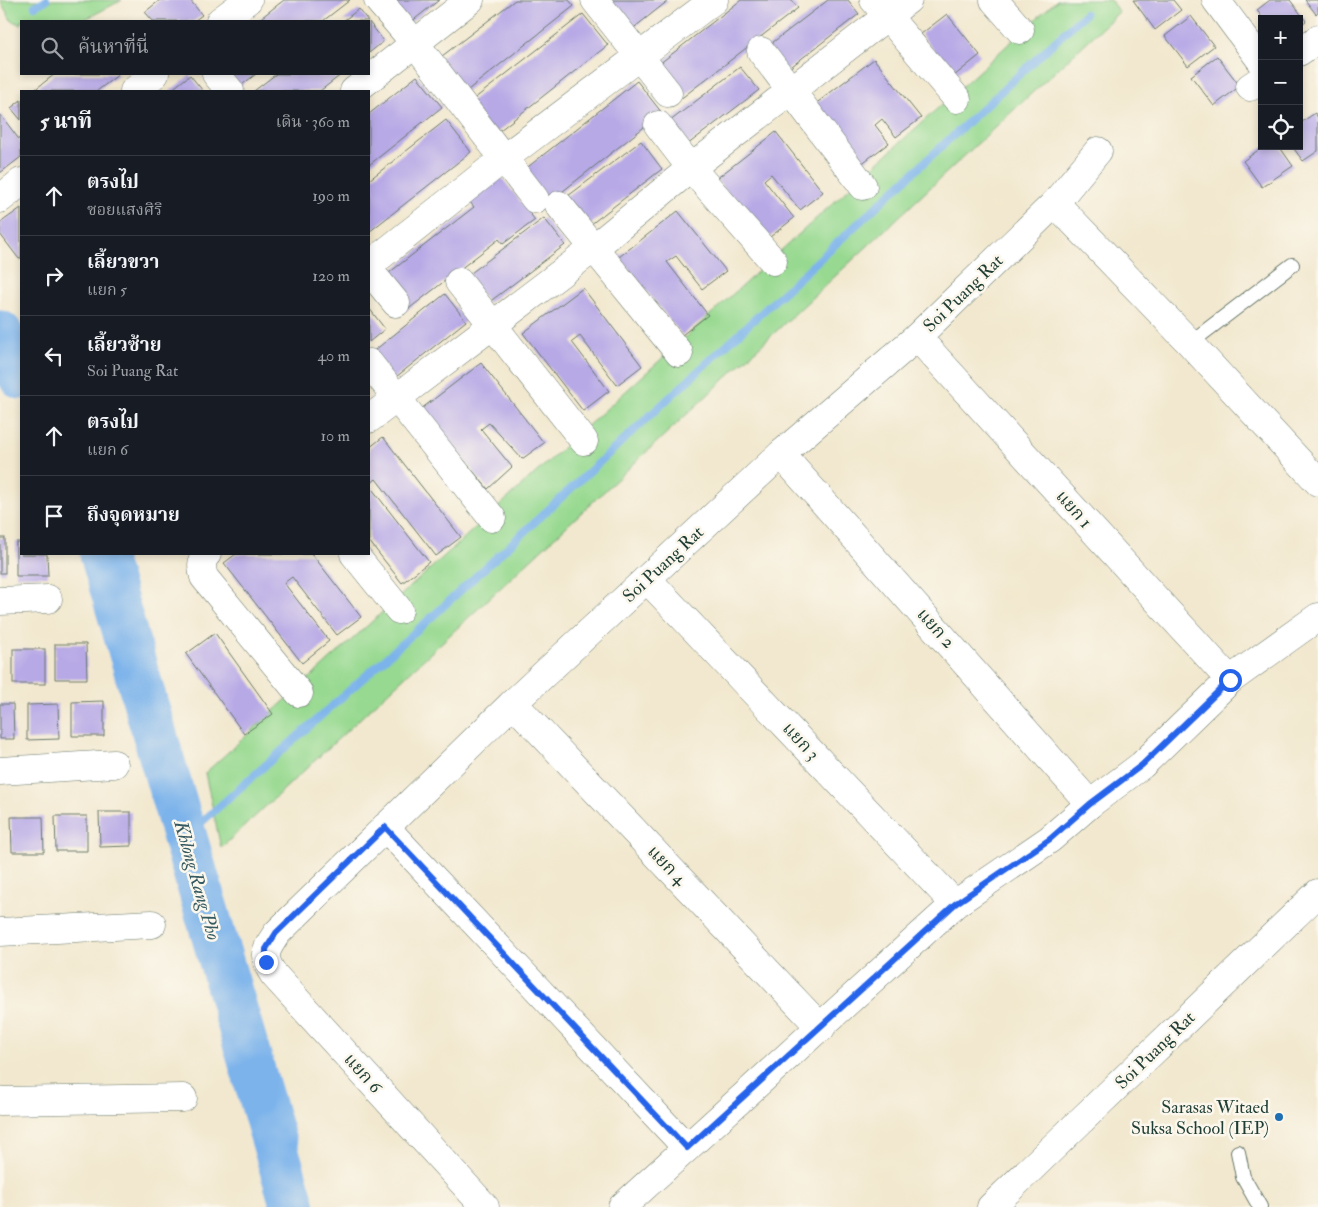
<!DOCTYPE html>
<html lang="th">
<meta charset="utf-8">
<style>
:root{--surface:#171b24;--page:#242831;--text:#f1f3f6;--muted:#9ea1a6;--line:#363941}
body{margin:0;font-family:"IM FELL Double Pica","Noto Serif Thai",serif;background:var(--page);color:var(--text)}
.controls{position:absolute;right:15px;top:15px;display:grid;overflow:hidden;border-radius:0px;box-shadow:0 2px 8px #0003}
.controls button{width:45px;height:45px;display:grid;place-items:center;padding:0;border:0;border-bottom:1px solid var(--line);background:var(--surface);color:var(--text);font:25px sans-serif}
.stop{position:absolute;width:15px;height:15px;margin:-11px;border:4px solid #2563eb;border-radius:50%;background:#fff}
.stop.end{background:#2563eb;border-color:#fff;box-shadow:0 1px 5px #0008}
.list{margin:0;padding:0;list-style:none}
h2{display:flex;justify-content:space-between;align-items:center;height:65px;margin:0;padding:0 20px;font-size:21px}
h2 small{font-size:16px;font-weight:400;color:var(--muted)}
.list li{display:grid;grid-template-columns:32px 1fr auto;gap:15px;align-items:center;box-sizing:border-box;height:80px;padding:0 20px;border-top:1px solid var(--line)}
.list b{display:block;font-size:19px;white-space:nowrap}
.list p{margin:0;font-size:16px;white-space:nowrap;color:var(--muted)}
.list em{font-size:16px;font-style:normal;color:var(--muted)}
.icon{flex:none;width:28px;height:28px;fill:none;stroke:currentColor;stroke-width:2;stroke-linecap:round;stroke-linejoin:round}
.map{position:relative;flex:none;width:1318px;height:1207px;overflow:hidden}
.search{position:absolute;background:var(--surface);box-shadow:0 2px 8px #0003;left:20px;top:20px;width:350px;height:55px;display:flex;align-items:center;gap:12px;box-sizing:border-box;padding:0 18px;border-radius:0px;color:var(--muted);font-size:19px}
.panel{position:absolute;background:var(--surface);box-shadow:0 2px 8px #0003;left:20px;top:90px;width:350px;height:465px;border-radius:0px}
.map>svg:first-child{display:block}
</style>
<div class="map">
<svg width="1318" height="1207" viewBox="0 0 1318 1207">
<rect width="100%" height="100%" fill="#fbf7ec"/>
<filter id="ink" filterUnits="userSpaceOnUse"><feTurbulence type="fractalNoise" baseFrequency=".02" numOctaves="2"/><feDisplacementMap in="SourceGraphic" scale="10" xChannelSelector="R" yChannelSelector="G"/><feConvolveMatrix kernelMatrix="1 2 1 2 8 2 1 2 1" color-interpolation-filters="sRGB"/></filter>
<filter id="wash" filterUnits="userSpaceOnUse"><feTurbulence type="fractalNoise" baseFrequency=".0096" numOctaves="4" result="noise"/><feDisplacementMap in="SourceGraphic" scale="20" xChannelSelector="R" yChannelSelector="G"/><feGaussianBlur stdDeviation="1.12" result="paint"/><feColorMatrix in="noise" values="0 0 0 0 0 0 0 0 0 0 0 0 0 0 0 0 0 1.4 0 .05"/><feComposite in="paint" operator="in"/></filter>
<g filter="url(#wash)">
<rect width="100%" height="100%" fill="#f2e8cf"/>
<g fill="#97d990" stroke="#5b8b62">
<path d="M0,0H122L82,21H21V25L11,20Z"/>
<path d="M1057,0H1110L1119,12L221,848L205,773Z"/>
</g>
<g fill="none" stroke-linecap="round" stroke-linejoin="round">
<g stroke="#7bb3eb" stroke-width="8">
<path d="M35,6L46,0"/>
<path d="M185,837L434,615L1085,14"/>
</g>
<g stroke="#7bb3eb" stroke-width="45">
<path d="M0,333L21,377"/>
<path d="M102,554L293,1207"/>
</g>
</g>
<g id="blocks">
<g fill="#b7a9e6">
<path d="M160,0H190L202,15L194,21H153L145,12Z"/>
<path d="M284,0H350L323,21H257Z"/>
<path d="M385,0H439L406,26Z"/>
<path d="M515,0H569L574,6L459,97L433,63Z"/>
<path d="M602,0H669L626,34Z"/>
<path d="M741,0H791L798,8L679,100L654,68Z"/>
<path d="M828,0H848L859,14L783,73L764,49Z"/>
<path d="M1133,0H1173L1181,10L1155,30Z"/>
<path d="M1270,0H1290L1306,21L1299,26V19H1263L1257,10Z"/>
<path d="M1305,0H1318V12L1316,14Z"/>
<path d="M359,9L368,21H343Z"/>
<path d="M583,14L608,45L490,138L465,106Z"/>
<path d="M947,14L980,55L954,76L921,34Z"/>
<path d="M1191,16L1214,46L1188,66L1165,36Z"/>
<path d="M369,22L384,41L369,53Z"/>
<path d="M1217,56L1240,86L1214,106L1191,76Z"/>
<path d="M874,59L921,118L896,137L882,119L875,125L889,143L861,164L814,105Z"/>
<path d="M740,67L759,90L683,148L665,125Z"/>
<path d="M55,74H119L97,91H33Z"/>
<path d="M220,74H256L234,91Z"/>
<path d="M276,74H342L320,91H254Z"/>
<path d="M190,75L203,91H170Z"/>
<path d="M417,76L442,107L369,165V114Z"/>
<path d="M637,81L662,113L544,206L519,174Z"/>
<path d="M21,100V120L11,108Z"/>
<path d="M1315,113L1318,118V151L1303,161L1292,146H1299V124Z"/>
<path d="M0,114L21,142V157L0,173Z"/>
<path d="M446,120L471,152L369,232V180Z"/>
<path d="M776,132L823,192L800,210L771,174L764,180L794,218L765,241L716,179Z"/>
<path d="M641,141L662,169L586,228L564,199Z"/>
<path d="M1264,146H1279L1293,166L1262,187L1243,161Z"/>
<path d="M498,173L535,220L503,244L499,239L406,311L381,279L474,207L466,197Z"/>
<path d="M21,208V258L19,259L0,234V223Z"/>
<path d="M678,211L726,271L702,289L676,256L667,262L708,315L682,335L619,257Z"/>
<path d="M544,218L565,245L488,303L467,276Z"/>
<path d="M583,288L642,366L617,385L580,336L572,342L609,391L583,411L523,333Z"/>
<path d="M445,294L466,321L391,381L370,354Z"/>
<path d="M369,308L385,329L369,342Z"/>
<path d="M481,363L544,443L522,459L489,423L481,429L512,467L488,489L421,409Z"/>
<path d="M383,437L461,537L436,556L376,479L369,485V448Z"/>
<path d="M369,485L429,562L402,583L369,541Z"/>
<rect x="0" y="538" width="5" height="35"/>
<path d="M16,542H21V554H47L48,576H16Z"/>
<path d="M236,554H312L361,617L337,635L292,577L284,583L329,641L302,663L224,563Z"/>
<path d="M215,633L273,714L244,734L186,654Z"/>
<path d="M55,644H86L87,679H55Z"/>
<rect x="13" y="649" width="32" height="35"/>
<path d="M104,701V736H72V702Z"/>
<path d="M0,704H13L14,739H0Z"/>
<path d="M58,704L59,739L27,740V705Z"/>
<path d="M99,812H131V846L100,847Z"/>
<path d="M55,816H87V851H56Z"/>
<path d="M11,817H43L44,852H12Z"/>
</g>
</g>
</g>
<g filter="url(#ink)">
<use href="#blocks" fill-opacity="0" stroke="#69796a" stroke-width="1"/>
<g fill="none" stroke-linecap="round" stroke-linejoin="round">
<g stroke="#69796a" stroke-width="16">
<g id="service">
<path d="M1190,343L1292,265"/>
<path d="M1238,1152L1243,1177L1260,1207"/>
</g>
</g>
<g stroke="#69796a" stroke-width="29">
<g id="minor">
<path d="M378,0L414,42L535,199"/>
<path d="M595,0L668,93"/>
<path d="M874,0L957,99"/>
<path d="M994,0L1020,30"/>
<path d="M1216,0L1262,62"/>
<path d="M220,21L248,0"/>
<path d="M761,51L863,186"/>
<path d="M1299,52L1318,39"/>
<path d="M216,74L230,91"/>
<path d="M1250,87L1262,79"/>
<path d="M134,91L155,74"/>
<path d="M354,91L470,0"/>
<path d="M658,125L691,168L773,261"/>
<path d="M0,199L21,182"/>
<path d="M1055,203L1190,343L1318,482"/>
<path d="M559,205L679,353"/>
<path d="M369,265L503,159L714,0"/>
<path d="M369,270L396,303"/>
<path d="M459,282L584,441"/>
<path d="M917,337L1230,680"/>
<path d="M369,363L492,518"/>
<path d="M369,419L594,248L691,168L908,0"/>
<path d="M781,454L1090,804"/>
<path d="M207,554C200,559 202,570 204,577L299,693"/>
<path d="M354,554L399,610"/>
<path d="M647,579L955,904"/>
<path d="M0,601L48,599"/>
<path d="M513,703L821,1028"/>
<path d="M0,771L114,764"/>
<path d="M385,827L687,1148"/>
<path d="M0,932L152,924"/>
<path d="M0,1101L183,1098"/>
<path d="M485,1207L274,975C261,956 265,951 277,933L513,703L781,454L917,337L1055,203L1098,151"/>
<path d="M622,1207L955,904L1050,839L1090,804L1142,765L1230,680L1318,617"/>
<path d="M991,1207L1318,893"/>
</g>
</g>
<use href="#service" stroke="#fff" stroke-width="14"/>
<use href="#minor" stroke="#fff" stroke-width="28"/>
</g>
</g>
<g fill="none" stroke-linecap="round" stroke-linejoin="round" filter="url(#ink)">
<path stroke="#2563eb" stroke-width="6" d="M266,962V949L276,933L385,827L687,1148L955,904L1050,839L1090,804L1142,765L1230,680"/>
</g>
<circle fill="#1f6fb2" stroke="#fbf7ec" stroke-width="2" cx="1279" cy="1117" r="5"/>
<g text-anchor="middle" stroke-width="5" stroke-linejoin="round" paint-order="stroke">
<g font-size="18" fill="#1f3d34" stroke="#fbf7ec">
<text transform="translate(963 293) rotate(-44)" y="6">Soi Puang Rat</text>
<text transform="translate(1074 509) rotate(48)" y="6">แยก 1</text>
<text transform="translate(663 564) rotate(-43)" y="6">Soi Puang Rat</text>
<text transform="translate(936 628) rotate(48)" y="6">แยก 2</text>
<text transform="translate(801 741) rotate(47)" y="6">แยก 3</text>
<text transform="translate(667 865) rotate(46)" y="6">แยก 4</text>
<text transform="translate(1155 1050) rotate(-44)" y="6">Soi Puang Rat</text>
<text transform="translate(363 1073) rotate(48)" y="6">แยก 6</text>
</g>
<g font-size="18" fill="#1f3d34" stroke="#fbf7ec" text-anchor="end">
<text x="1269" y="1113">Sarasas Witaed<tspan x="1269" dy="21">Suksa School (IEP)</tspan></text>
</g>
<g font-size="19" font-style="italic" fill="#365a62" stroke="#fbf7ec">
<text transform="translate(198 880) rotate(74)" y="7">Khlong Rang Pho</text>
</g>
</g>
</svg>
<div class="controls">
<button>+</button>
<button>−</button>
<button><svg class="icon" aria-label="locate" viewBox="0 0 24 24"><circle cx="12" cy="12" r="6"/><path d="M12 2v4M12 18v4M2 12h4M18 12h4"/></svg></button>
</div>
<div class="stop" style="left:1230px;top:680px"></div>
<div class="stop end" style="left:266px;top:962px"></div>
<div class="search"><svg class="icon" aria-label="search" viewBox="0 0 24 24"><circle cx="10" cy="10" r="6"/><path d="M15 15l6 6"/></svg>ค้นหาที่นี่</div>
<section class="panel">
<h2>5 นาที<small>เดิน · 360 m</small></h2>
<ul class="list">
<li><svg class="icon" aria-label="ahead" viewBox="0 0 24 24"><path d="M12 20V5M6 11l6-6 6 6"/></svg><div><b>ตรงไป</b><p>ซอยแสงศิริ</p></div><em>190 m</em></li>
<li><svg class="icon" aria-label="right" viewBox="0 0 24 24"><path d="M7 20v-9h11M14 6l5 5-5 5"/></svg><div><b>เลี้ยวขวา</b><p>แยก 5</p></div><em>120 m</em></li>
<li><svg class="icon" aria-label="left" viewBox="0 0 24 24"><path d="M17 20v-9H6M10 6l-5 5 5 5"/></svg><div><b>เลี้ยวซ้าย</b><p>Soi Puang Rat</p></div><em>40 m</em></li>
<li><svg class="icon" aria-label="ahead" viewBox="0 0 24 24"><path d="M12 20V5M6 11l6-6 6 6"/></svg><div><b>ตรงไป</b><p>แยก 6</p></div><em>10 m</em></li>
<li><svg class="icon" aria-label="arrive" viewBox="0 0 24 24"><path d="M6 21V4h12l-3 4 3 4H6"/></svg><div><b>ถึงจุดหมาย</b></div></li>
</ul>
</section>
</div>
